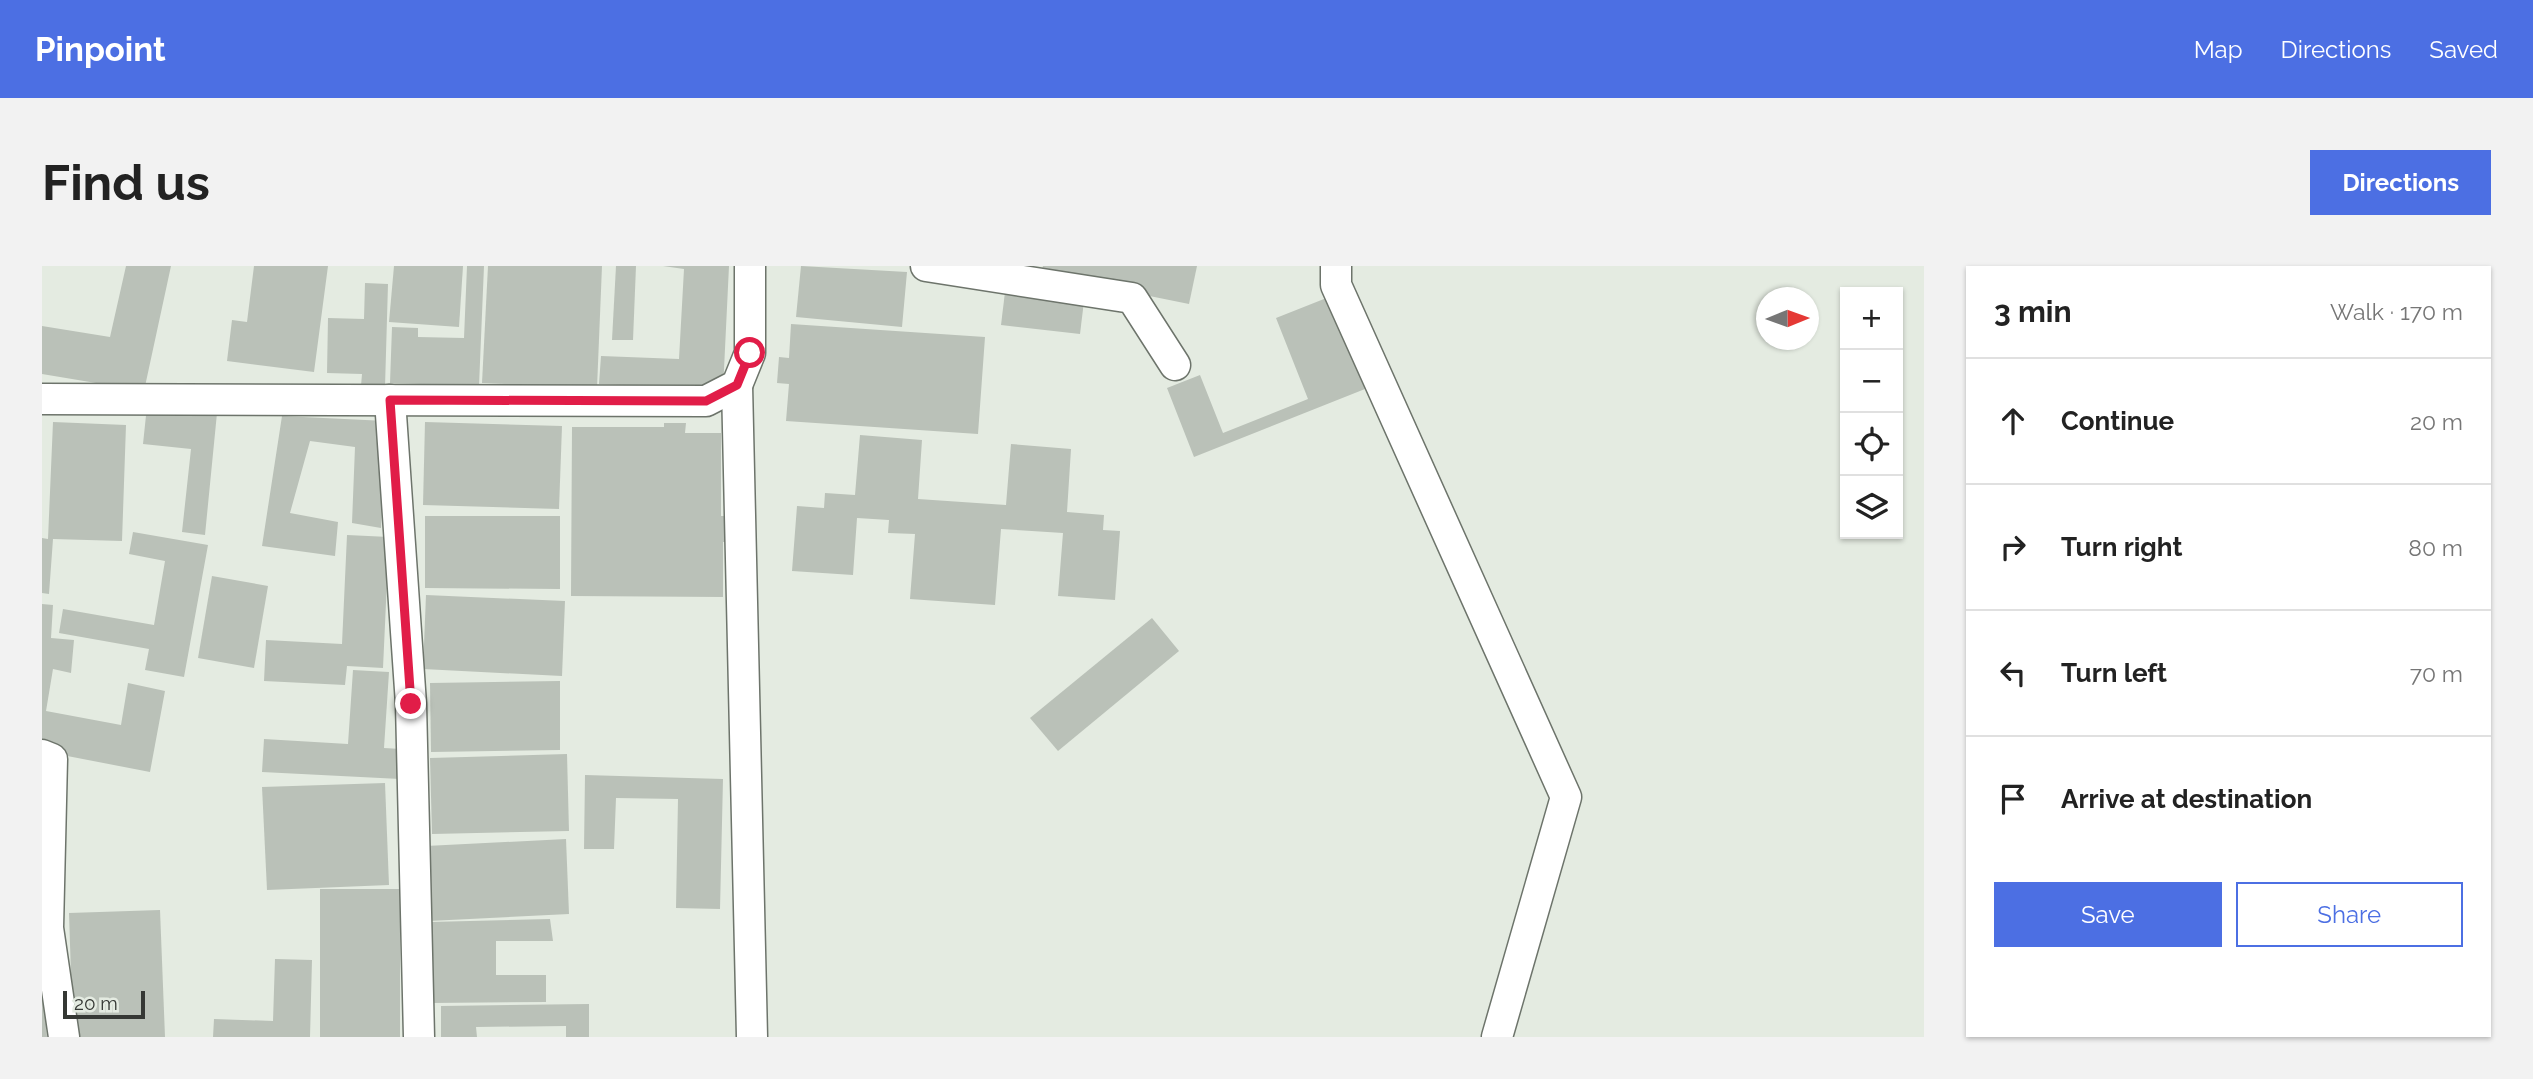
<!DOCTYPE html>
<meta charset="utf-8">
<style>
:root{--surface:#fff;--page:#f2f2f2;--text:#222;--muted:#767676;--line:#e0e0e0;--accent:#4c6fe3}
body{margin:0;font-family:Raleway,sans-serif;background:var(--page);color:var(--text)}
.controls{position:absolute;right:21px;top:21px;display:grid;overflow:hidden;border-radius:0px;box-shadow:0 2px 5px #0004}
.controls button{width:63px;height:63px;display:grid;place-items:center;padding:0;border:0;border-bottom:2px solid var(--line);background:var(--surface);color:var(--text);font:35px sans-serif}
.compass{position:absolute;left:1714px;top:21px;width:63px;height:63px;border-radius:50%;background:var(--surface);box-shadow:0 2px 5px #0004;rotate:89deg}
.scale{position:absolute;left:21px;bottom:18px;width:82px;box-sizing:border-box;padding-left:7px;border:4px solid #353834;border-top:0;font-size:19px;line-height:24px;white-space:nowrap;color:#353834;-webkit-text-stroke:5px #e4ebe1;paint-order:stroke}
.stop{position:absolute;width:21px;height:21px;margin:-16px;border:5px solid #e11d48;border-radius:50%;background:#fff}
.stop.end{background:#e11d48;border-color:#fff;box-shadow:0 2px 7px #0008}
.list{margin:0;padding:0;list-style:none}
h2{display:flex;justify-content:space-between;align-items:center;height:91px;margin:0;padding:0 28px;font-size:30px}
h2 small{font-size:23px;font-weight:400;color:var(--muted)}
.list li{display:grid;grid-template-columns:46px 1fr auto;gap:21px;align-items:center;box-sizing:border-box;height:126px;padding:0 28px;border-top:2px solid var(--line)}
.list b{display:block;font-size:26px;white-space:nowrap}
.list em{font-size:23px;font-style:normal;color:var(--muted)}
.actions{display:flex;gap:14px;padding:21px 28px}
.actions a{flex:1;padding:16px 0;border:2px solid var(--accent);border-radius:0px;text-align:center;font-size:24px;color:var(--accent)}
.actions .main{background:var(--accent);color:#fff}
.icon{flex:none;width:38px;height:38px;fill:none;stroke:currentColor;stroke-width:2;stroke-linecap:round;stroke-linejoin:round}
.map{position:relative;flex:none;width:1882px;height:771px;overflow:hidden;border-radius:0px}
header{display:flex;align-items:center;gap:42px;box-sizing:border-box;height:98px;padding:0 35px;background:var(--accent);color:#fff}
header strong{font-size:33px}
nav{display:flex;gap:38px;margin-inline-start:auto;font-size:24px}
.intro{display:flex;align-items:center;justify-content:space-between;box-sizing:border-box;height:168px;padding:0 42px}
h1{margin:0;font-size:49px}
.button{padding:18px 32px;border-radius:0px;background:var(--accent);color:#fff;font-size:24px;font-weight:700}
main{display:flex;gap:42px;padding:0 42px}
aside{flex:1;background:var(--surface);border-radius:0px;box-shadow:0 2px 5px #0004}
.map>svg:first-child{display:block}
</style>
<header>
<strong>Pinpoint</strong>
<nav><a>Map</a><a>Directions</a><a>Saved</a></nav>
</header>
<div class="intro"><h1>Find us</h1><a class="button">Directions</a></div>
<main>
<div class="map">
<svg width="1882" height="771" viewBox="0 0 1882 771">
<rect width="100%" height="100%" fill="#e4ebe1"/>
<g fill="#bac1b8">
<path d="M84,0H129L102,125L0,108V60L68,71Z"/>
<path d="M212,0H286L272,106L185,95L190,54L205,56Z"/>
<path d="M352,0H421L417,61L347,56Z"/>
<path d="M425,0H442L437,120L348,117L350,61L376,62V71L422,72Z"/>
<path d="M446,0H560L555,122L440,117Z"/>
<path d="M574,0H594L591,74H570Z"/>
<path d="M621,0H687L681,124L557,118L559,90L637,93L642,3Z"/>
<path d="M759,0L865,6L860,61L754,51Z"/>
<path d="M1001,0H1155L1147,38L999,8Z"/>
<path d="M323,17L346,18L343,121L319,120L320,108L285,107L286,52L322,53Z"/>
<path d="M963,26L1042,35L1038,68L959,59Z"/>
<path d="M1287,31L1323,123L1152,191L1125,122L1158,109L1181,167L1266,133L1234,52Z"/>
<path d="M749,58L943,71L936,168L744,155L747,118L735,117L737,91L747,92Z"/>
<path d="M105,140L175,147L163,269L140,266L149,183L101,178Z"/>
<path d="M240,150L344,155L339,262L310,257L313,181L268,175L248,247L296,256L293,290L220,280Z"/>
<path d="M11,156L84,159L80,275L11,273L7,328L0,327V272L6,273Z"/>
<path d="M383,156L520,160L517,243L381,239Z"/>
<path d="M622,157H644L643,167H679V250H697V276H681V331L529,330L530,161H622Z"/>
<path d="M818,169L880,174L876,233L964,239L969,178L1029,183L1025,246L1062,249L1061,264L1078,265L1073,334L1016,330L1021,267L959,263L953,339L868,333L873,268L846,267L847,254L815,252L811,309L750,305L755,240L782,242L783,227L813,229Z"/>
<path d="M383,250H518V323L383,322Z"/>
<path d="M91,266L166,279L142,411L103,404L107,383L17,367L21,343L112,359L123,295L87,288Z"/>
<path d="M305,269L347,271L341,402L305,400L303,419L222,415L224,374L300,378Z"/>
<path d="M170,310L226,320L212,402L156,392Z"/>
<path d="M384,329L523,335L520,410L381,403Z"/>
<path d="M0,338L11,339L9,372L32,374L29,407L11,403L4,445L79,459L86,417L123,425L108,506L15,488L0,480Z"/>
<path d="M1110,352L1137,385L1016,485L988,452Z"/>
<path d="M311,404L347,406L342,482L359,483L358,513L220,506L222,473L306,478Z"/>
<path d="M518,415V484L389,486L388,417Z"/>
<path d="M525,488L527,565L390,568L388,492Z"/>
<path d="M543,509L681,513L678,643L634,642L636,533L574,532L572,583H542Z"/>
<path d="M343,517L347,619L225,624L220,521Z"/>
<path d="M524,573L527,648L387,655L384,580Z"/>
<rect x="278" y="623" width="80" height="148"/>
<path d="M118,644L123,771H31L27,647Z"/>
<path d="M508,653L511,675H454V709H504V736L388,737V656Z"/>
<path d="M233,693L270,694L268,771H171L172,753L231,755Z"/>
<path d="M0,730H2L5,771H0Z"/>
<path d="M547,738V771H524V760L434,761L435,771H399V740Z"/>
</g>
<g fill="none" stroke-linecap="round" stroke-linejoin="round">
<g stroke="#6d746b" stroke-width="33">
<g id="minor">
<path d="M884,0L1090,32L1133,99"/>
<path d="M1294,0V19L1524,531L1455,771"/>
<path d="M695,119L710,771"/>
<path d="M0,133L664,135L695,119L708,87V0"/>
<path d="M348,134L369,438L377,771"/>
<path d="M0,489L10,493L6,662L22,771"/>
</g>
</g>
<use href="#minor" stroke="#fff" stroke-width="30"/>
</g>
<g fill="none" stroke-linecap="round" stroke-linejoin="round">
<path stroke="#e11d48" stroke-width="9" d="M369,438L348,134L664,135L695,119L708,87"/>
</g>
</svg>
<div class="controls">
<button>+</button>
<button>−</button>
<button><svg class="icon" aria-label="locate" viewBox="0 0 24 24"><circle cx="12" cy="12" r="6"/><path d="M12 2v4M12 18v4M2 12h4M18 12h4"/></svg></button>
<button><svg class="icon" aria-label="layers" viewBox="0 0 24 24"><path d="M12 4l9 5-9 5-9-5zM3 14l9 5 9-5"/></svg></button>
</div>
<svg class="compass" viewBox="-18 -18 36 36"><path d="M0-13l5 13h-10z" fill="#e53935"/><path d="M0 13l5-13h-10z" fill="#767676"/></svg>
<div class="scale">20 m</div>
<div class="stop" style="left:708px;top:87px"></div>
<div class="stop end" style="left:369px;top:438px"></div>
</div>
<aside>
<h2>3 min<small>Walk · 170 m</small></h2>
<ul class="list">
<li><svg class="icon" aria-label="ahead" viewBox="0 0 24 24"><path d="M12 20V5M6 11l6-6 6 6"/></svg><div><b>Continue</b></div><em>20 m</em></li>
<li><svg class="icon" aria-label="right" viewBox="0 0 24 24"><path d="M7 20v-9h11M14 6l5 5-5 5"/></svg><div><b>Turn right</b></div><em>80 m</em></li>
<li><svg class="icon" aria-label="left" viewBox="0 0 24 24"><path d="M17 20v-9H6M10 6l-5 5 5 5"/></svg><div><b>Turn left</b></div><em>70 m</em></li>
<li><svg class="icon" aria-label="arrive" viewBox="0 0 24 24"><path d="M6 21V4h12l-3 4 3 4H6"/></svg><div><b>Arrive at destination</b></div></li>
</ul>
<div class="actions"><a class="main">Save</a><a>Share</a></div>
</aside>
</main>
